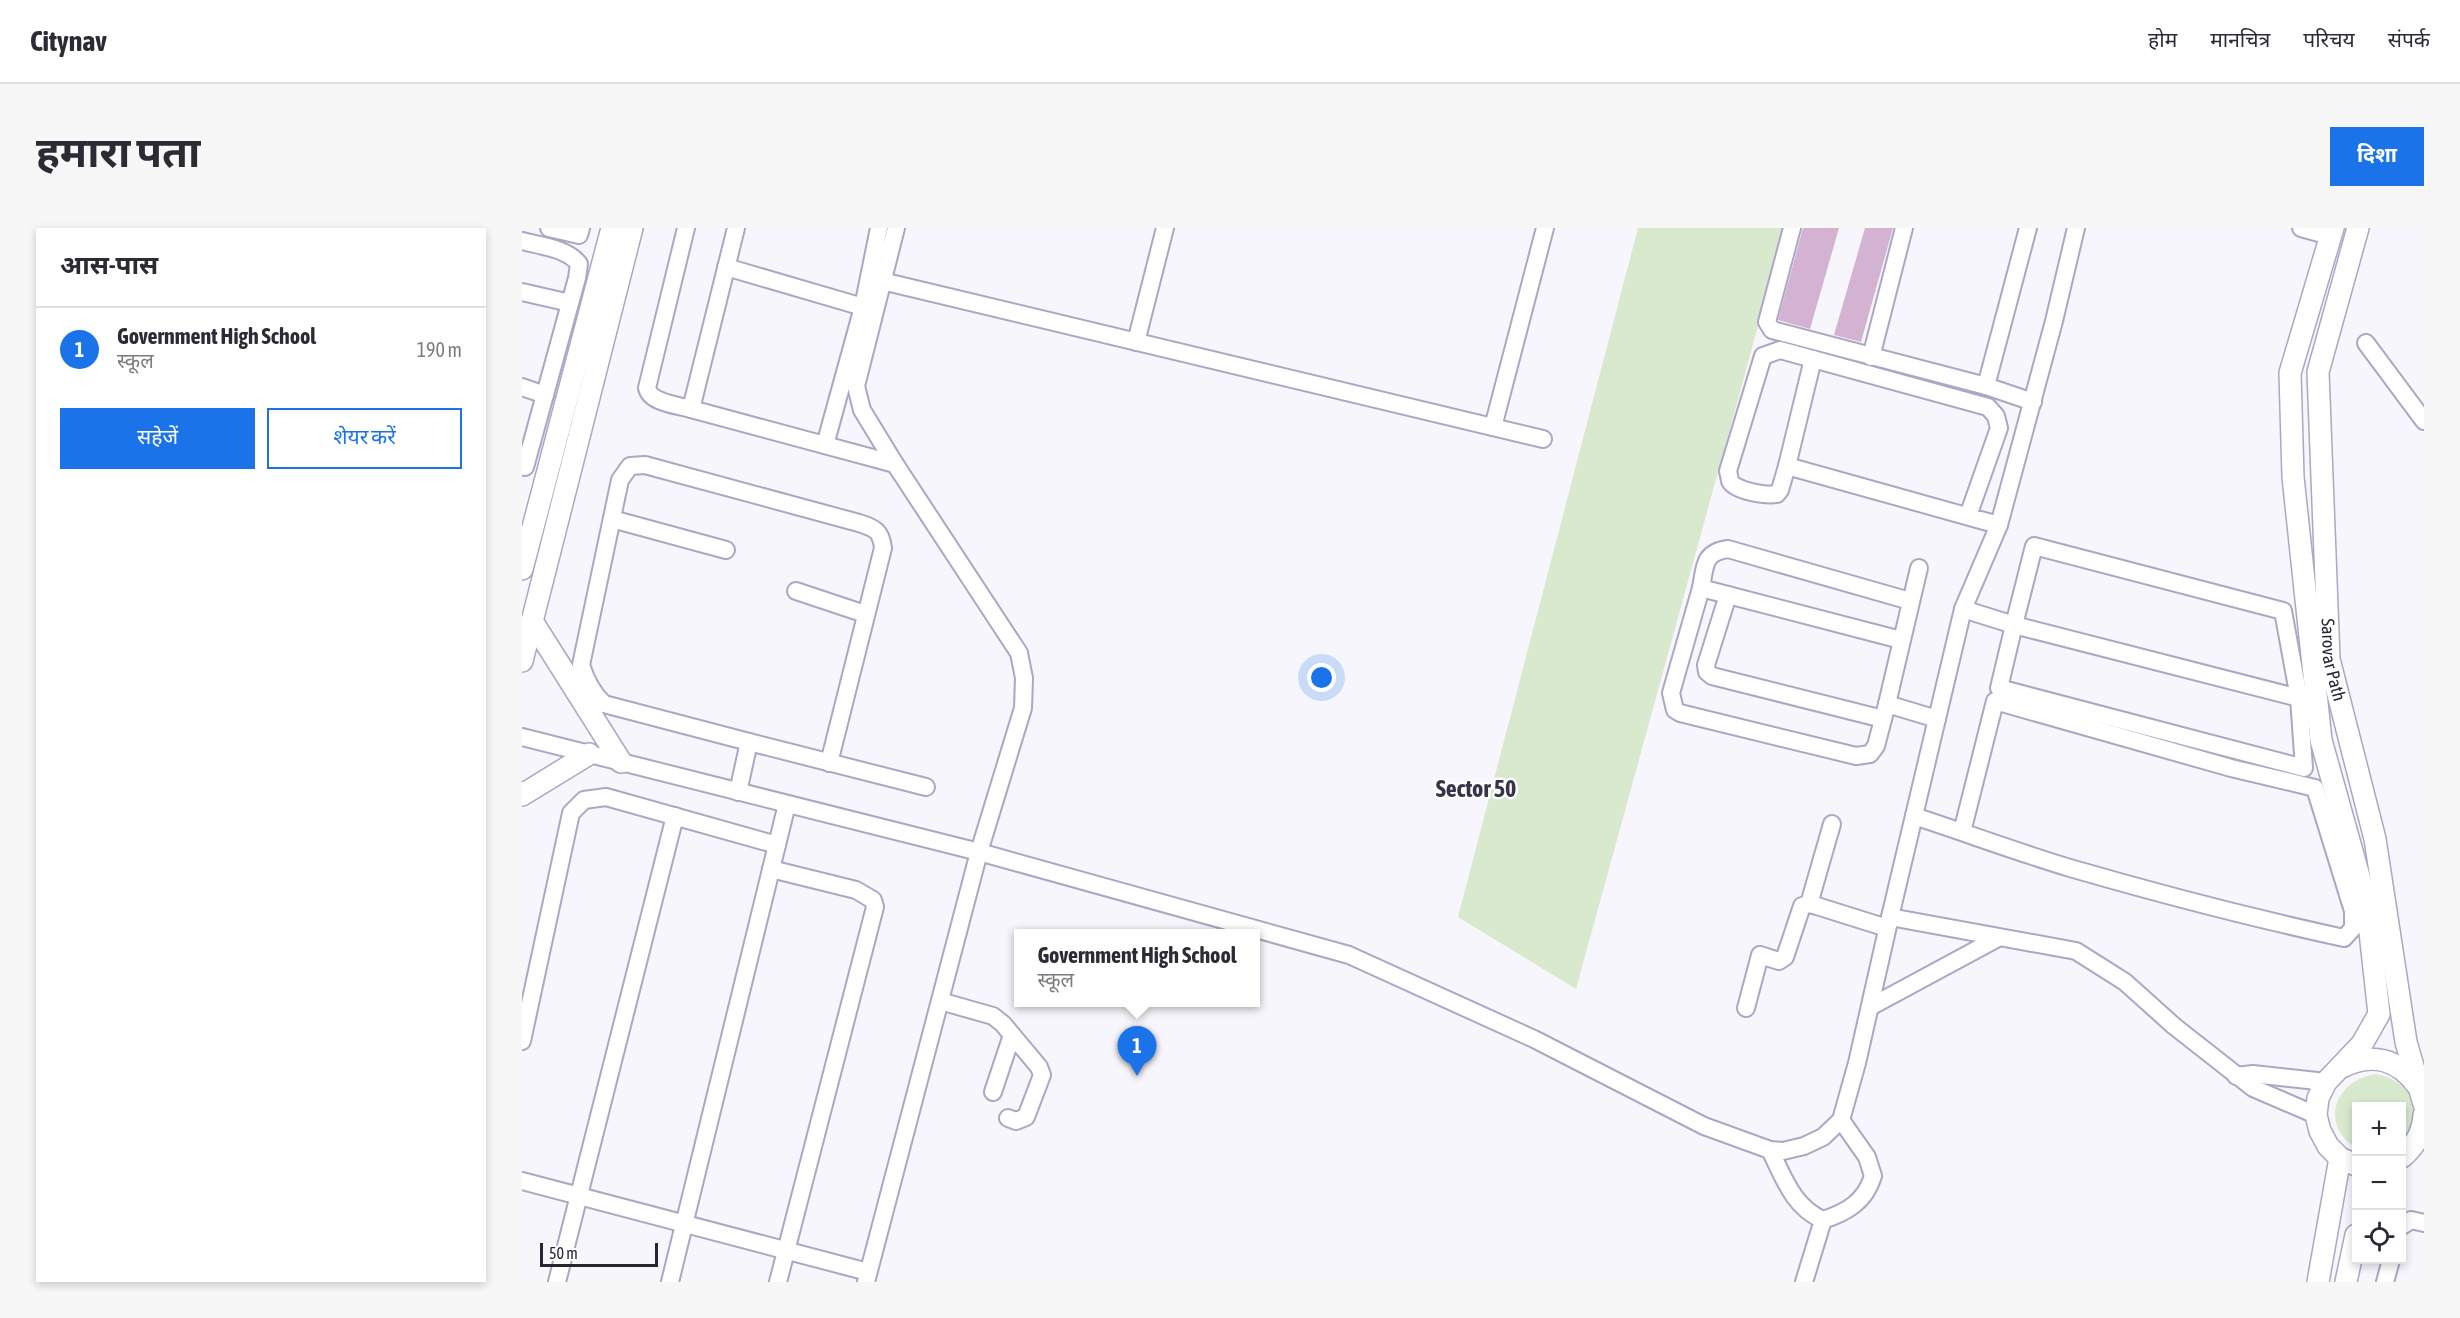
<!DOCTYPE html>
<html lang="hi">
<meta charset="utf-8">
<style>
:root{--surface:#fff;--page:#f7f7f7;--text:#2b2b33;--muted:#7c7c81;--line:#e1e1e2;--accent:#1a73e8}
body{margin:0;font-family:"Asap Condensed","Noto Sans Devanagari",sans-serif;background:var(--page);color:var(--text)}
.controls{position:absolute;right:18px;bottom:18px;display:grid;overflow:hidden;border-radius:0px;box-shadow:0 3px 9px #0003}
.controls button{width:54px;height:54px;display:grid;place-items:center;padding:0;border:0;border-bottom:2px solid var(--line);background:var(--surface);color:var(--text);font:30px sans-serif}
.scale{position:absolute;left:18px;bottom:15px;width:118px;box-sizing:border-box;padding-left:6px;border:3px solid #272531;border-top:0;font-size:16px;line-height:21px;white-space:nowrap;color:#272531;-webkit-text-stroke:4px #fff;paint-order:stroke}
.you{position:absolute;left:800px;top:450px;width:21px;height:21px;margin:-15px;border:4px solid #fff;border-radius:50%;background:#1a73e8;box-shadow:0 0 0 9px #1a73e833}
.badge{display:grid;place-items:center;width:39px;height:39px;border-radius:50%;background:var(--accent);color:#fff;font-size:20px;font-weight:700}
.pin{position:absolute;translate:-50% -50px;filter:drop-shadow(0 2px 3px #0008)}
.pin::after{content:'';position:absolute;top:32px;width:21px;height:18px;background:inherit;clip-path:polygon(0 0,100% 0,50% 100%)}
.popup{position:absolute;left:492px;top:701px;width:246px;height:78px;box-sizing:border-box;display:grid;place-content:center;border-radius:0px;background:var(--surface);filter:drop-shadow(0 2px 4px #0005);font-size:20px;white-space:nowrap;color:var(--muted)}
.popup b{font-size:22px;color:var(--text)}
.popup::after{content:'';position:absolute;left:50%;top:100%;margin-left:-12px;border:12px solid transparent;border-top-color:var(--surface)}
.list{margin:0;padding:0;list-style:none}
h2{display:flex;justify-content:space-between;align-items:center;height:78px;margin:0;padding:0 24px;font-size:26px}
h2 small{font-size:20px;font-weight:400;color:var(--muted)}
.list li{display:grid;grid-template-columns:39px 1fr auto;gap:18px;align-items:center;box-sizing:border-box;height:84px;padding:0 24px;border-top:2px solid var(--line)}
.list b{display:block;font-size:22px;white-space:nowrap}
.list p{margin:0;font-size:20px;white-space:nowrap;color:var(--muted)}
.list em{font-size:20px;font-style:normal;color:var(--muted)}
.actions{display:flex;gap:12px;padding:18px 24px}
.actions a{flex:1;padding:14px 0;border:2px solid var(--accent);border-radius:0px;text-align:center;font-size:21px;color:var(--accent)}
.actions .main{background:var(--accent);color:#fff}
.icon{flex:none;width:33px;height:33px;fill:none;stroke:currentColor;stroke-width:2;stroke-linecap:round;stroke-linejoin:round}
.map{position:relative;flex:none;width:1902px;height:1054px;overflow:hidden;border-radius:0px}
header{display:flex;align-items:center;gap:36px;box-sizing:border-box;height:84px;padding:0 30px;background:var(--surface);border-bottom:2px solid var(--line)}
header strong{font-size:28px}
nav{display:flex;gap:33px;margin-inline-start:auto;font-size:21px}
.intro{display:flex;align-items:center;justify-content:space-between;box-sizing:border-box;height:144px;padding:0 36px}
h1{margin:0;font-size:42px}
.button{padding:15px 27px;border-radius:0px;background:var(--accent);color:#fff;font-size:21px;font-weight:700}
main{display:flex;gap:36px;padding:0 36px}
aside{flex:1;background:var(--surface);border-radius:0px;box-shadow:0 3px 9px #0003}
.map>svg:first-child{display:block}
</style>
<header>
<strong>Citynav</strong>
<nav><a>होम</a><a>मानचित्र</a><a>परिचय</a><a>संपर्क</a></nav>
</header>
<div class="intro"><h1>हमारा पता</h1><a class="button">दिशा</a></div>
<main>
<aside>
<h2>आस-पास<small></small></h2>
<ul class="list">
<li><span class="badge">1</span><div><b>Government High School</b><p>स्कूल</p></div><em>190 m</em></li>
</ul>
<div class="actions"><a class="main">सहेजें</a><a>शेयर करें</a></div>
</aside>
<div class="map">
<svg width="1902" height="1054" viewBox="0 0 1902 1054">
<rect width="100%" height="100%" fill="#f7f6fc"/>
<g fill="#d8e9ce">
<path d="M1116,0H1263L1054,761L936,689Z"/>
<path d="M1854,846C1891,853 1902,883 1880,913V878H1834V920C1797,896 1813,852 1854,846Z"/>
</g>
<g fill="#d4b2d1">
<path d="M1281,0H1317L1288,101L1256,92Z"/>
<path d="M1343,0H1371L1339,114L1312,107Z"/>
</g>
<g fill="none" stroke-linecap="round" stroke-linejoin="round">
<g stroke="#aba7c4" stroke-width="20">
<g id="minor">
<path d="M27,0L57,7L59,0"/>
<path d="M164,0L125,160C128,175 156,177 169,181"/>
<path d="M214,0L169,181L373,236"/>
<path d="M1270,0L1245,94L1250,102L1464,158L1511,174"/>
<path d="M1779,0L1808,8"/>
<path d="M0,13C18,18 45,20 57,36L55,50L10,214L3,239L0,238"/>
<path d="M204,39L341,79"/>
<path d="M360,53L1021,211"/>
<path d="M0,64L48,75"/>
<path d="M614,114L643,0"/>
<path d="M1844,115L1902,193"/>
<path d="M1349,129L1382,0"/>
<path d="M1464,158L1506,0"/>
<path d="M0,159L23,167"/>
<path d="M971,199L1023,0"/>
<path d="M303,217L341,79L357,0"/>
<path d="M1265,238L1291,131"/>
<path d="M1446,288L1477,200L1474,188L1466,179L1258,122L1241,128L1206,243C1206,243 1208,252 1208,253C1213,263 1244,268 1255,266L1258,262L1265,238L1462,293L1477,297"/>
<path d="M90,291L204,322"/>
<path d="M1397,340L1365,476L1415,491"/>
<path d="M1179,360L1149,465L1153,482L1158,485L1334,528L1348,526L1354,518L1365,476"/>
<path d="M274,363L343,386"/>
<path d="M1206,367L1184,437L1185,444L1190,448L1361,491"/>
<path d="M1441,381L1492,397L1512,318L1761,383L1777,470L1782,540L1477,460L1492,397L1777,470"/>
<path d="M1379,412L1179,360C1183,339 1181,324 1206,321L1388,373"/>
<path d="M0,509L457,624L827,727L1012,811L1182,898L1248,922L1261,923L1282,918L1301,909L1319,892L1335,835L1368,689L1441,381L1477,297L1532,93L1554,0"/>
<path d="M227,514L82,476C70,465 64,453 59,437L98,252L108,238L123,237L337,295C353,300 359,303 361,320L307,535"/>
<path d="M216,564L227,514L404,559"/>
<path d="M1392,588C1444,605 1495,624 1548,640C1638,666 1730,690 1822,710L1831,700V683L1793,560L1709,540L1473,473L1440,604"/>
<path d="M249,641L334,662L351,672L353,679L256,1054"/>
<path d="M1287,676L1310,596"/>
<path d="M1368,689L1554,723L1603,754L1652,798L1731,860L1794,887"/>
<path d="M418,773L471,788L481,796L517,839L520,847L504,889L494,893L486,890"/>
<path d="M1348,779L1476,710"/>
<path d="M1224,780L1238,727L1257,733L1263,729L1280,678L1287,676L1295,678L1365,700"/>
<path d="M0,813L49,585L62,572L84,569L255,617"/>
<path d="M1714,848L1731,846L1804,854"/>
<path d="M471,864L490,807"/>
<path d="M1248,922C1262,950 1271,979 1301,992C1325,984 1343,974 1351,948L1345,929L1319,892"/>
<path d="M0,953L346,1044"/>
<path d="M1880,998L1889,992L1902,995"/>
<path d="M35,1054L153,588"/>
<path d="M148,1054L265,576"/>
<path d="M344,1054L457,624L501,480L502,450L497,425L373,236L340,182L334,158L374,0"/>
<path d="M1282,1054L1301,992"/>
<path d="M1863,1054L1869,1032"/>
</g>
</g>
<g stroke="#aba7c4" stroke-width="24">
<g id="major">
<path d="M1811,0L1768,145L1771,249L1799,512L1845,677L1857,786L1840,816L1804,854L1796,870L1794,887L1798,903L1806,918L1818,930L1834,937"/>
<path id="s1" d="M1836,0L1796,144L1807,431L1853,611L1884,814L1902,876"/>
<path d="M0,341L90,0"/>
<path d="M10,393L99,534"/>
<path d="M0,433L110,0"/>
<path d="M0,567L67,526"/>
<path d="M1820,839C1849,824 1876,831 1895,857"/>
<path d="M1880,929C1893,918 1901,904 1902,887"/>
<path d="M1796,1054L1818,930"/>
<path d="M1824,1054L1834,1007"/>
</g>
</g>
<use href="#minor" stroke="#fff" stroke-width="16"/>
<use href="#major" stroke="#fff" stroke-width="21"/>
</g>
<g text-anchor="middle" stroke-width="4.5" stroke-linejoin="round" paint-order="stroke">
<g font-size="18" fill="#272531" stroke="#fff">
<text dy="6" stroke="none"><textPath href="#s1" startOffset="438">Sarovar Path</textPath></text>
</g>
<g font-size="24" font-weight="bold" fill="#38334c" stroke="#fff">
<text x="954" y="569">Sector 50</text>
</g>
</g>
</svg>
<div class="controls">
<button>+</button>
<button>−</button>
<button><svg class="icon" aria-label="locate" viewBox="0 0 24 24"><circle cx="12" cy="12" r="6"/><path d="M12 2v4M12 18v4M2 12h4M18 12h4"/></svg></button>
</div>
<div class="scale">50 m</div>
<div class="you"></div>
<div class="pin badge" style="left:615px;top:848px">1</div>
<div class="popup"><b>Government High School</b>स्कूल</div>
</div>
</main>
